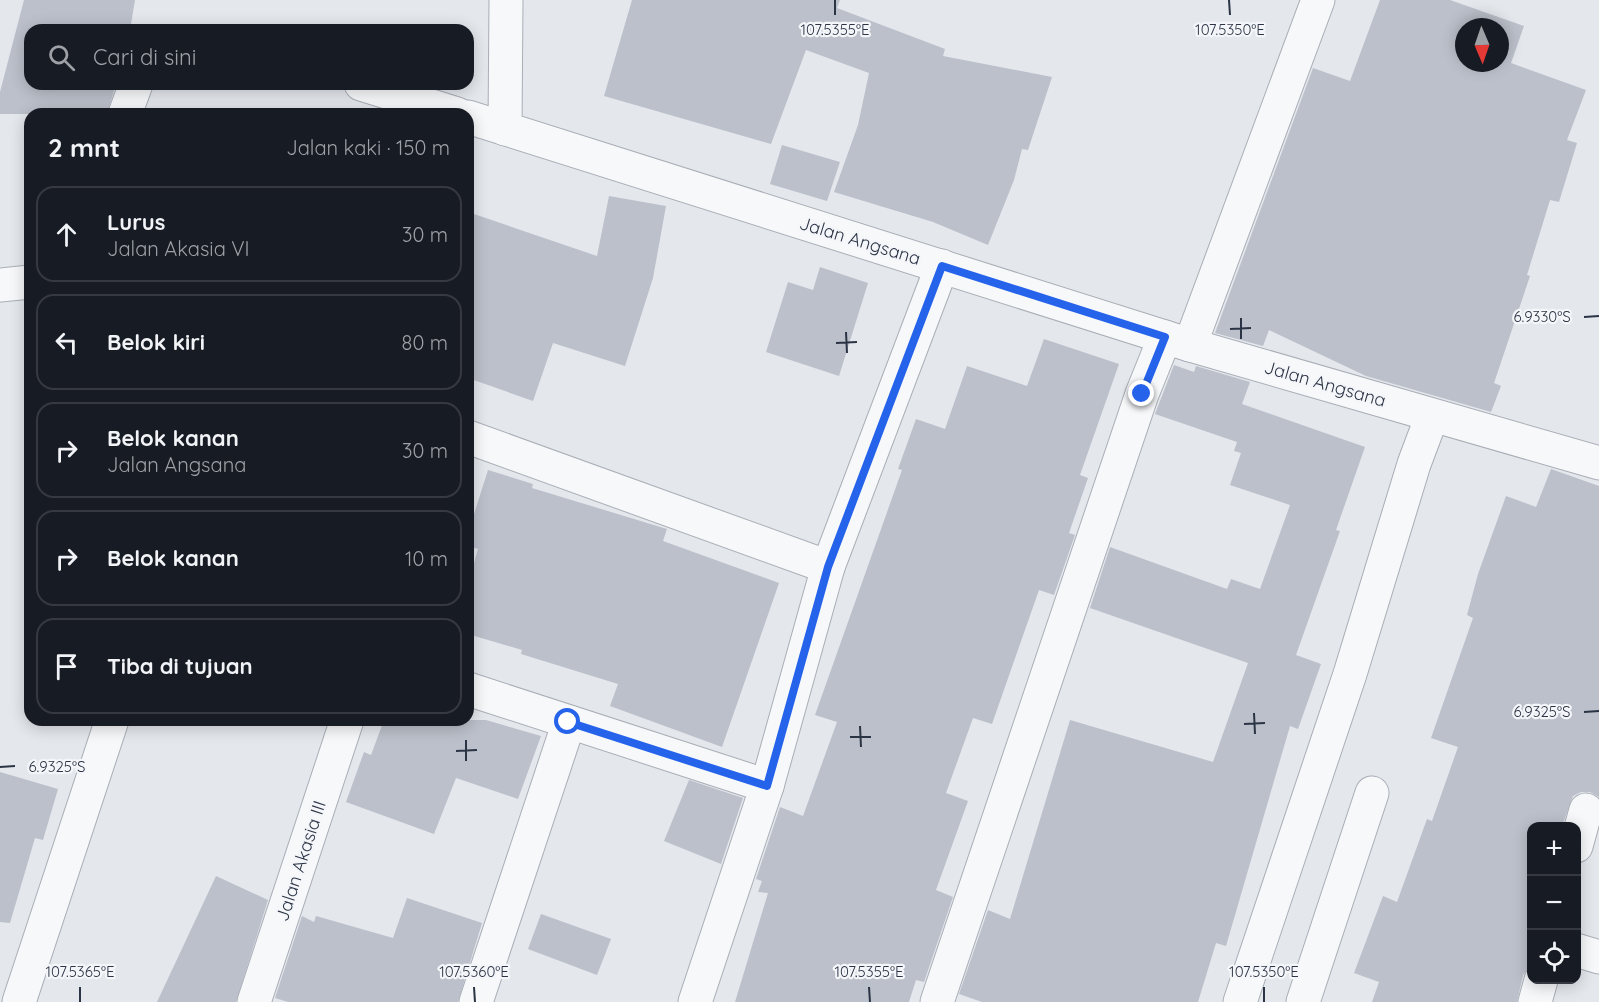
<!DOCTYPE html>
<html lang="id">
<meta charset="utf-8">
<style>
:root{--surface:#171b24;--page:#242831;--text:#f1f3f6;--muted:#9ea1a6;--line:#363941}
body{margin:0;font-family:Quicksand,sans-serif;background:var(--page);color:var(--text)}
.controls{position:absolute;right:18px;bottom:18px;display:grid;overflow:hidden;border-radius:12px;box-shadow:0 3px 15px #0003}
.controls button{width:54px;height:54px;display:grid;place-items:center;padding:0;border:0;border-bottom:2px solid var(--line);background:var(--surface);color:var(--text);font:30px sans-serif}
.compass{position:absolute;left:1455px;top:18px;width:54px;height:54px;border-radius:50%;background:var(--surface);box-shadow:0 3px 15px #0003;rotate:178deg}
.stop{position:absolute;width:18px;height:18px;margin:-14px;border:4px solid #2563eb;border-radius:50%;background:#fff}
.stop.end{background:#2563eb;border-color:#fff;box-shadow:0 2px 6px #0008}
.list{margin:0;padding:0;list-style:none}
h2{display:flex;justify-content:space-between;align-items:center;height:78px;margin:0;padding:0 24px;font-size:26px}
h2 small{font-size:20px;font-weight:400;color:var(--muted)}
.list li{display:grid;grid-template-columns:39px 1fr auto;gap:18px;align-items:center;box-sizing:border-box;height:96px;margin:0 12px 12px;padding:0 12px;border:2px solid var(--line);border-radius:18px}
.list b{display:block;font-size:22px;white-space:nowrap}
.list p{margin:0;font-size:20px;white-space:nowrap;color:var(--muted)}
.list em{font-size:20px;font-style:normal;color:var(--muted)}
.icon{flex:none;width:33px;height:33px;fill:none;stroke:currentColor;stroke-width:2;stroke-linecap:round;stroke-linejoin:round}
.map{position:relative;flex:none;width:1599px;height:1002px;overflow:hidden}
.search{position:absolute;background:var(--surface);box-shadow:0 3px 15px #0003;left:24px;top:24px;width:450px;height:66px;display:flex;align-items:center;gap:15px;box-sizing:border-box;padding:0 21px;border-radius:18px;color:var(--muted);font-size:22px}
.panel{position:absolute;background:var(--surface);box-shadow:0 3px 15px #0003;left:24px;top:108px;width:450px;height:618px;border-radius:18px}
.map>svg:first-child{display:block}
</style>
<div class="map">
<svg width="1599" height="1002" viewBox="0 0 1599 1002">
<rect width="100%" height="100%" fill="#e4e7ec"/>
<g fill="#bbc0ca" fill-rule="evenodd">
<path d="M24,0H135L130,30H30V84H116L107,114H0V92Z"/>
<path d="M632,0H840L837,8L945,49L943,56L1052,77L1028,150L1022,149L1014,180L988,245L933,222L834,192L858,125L869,73L806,50L771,144L604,96Z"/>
<path d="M1380,0H1450L1524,26L1511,63L1586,90L1567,140L1577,143L1559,202L1550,200L1527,275L1530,276L1494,383L1501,386L1491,412L1366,376L1269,330L1263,346L1215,333L1313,68L1350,81ZM1464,27H1500V63H1464Z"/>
<path d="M782,145L840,162L827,201L770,184Z"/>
<path d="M609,196L666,206L653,278L625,366L553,343L533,401L468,378V212L597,256Z"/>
<path d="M820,267L868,283L839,376L766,352L788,282L813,290Z"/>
<path d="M1044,339L1119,364L1080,475L1088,478L1069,533L1075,535L1054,595L1039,590L992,724L973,718L946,793L968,801L936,890L953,897L924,982L916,980L909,1002H735L768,893L758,892L762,881L756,879L780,807L803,816L837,722L815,715L902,470L898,469L916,419L945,429L967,366L1027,386Z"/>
<path d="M1174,365L1194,372L1196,366L1250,382L1242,404L1365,447L1336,530L1340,531L1296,655L1321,664L1298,729L1290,726L1226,946L1216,943L1198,1002H982L959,994L988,910L1010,919L1070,720L1213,762L1248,663L1090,608L1110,547L1227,589L1231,579L1260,589L1290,505L1230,485L1241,453L1234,451L1237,442L1155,414Z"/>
<path d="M1551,469L1599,486V797L1590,792H1581L1573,796L1562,826H1532V964L1523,975L1517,1002H1372L1379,982L1354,973L1383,896L1397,902L1427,819L1432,821L1458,747L1431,738L1473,618L1467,615L1478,574L1506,496L1536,507Z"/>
<path d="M488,470L533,484L532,488L667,529L663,541L779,583L722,747L610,706L618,684L521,654L522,650L468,634V585L478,549L468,546V533Z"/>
<path d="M384,720H486L541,736L518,799L456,778L434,834L346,802L364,752L371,755Z"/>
<path d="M0,772L58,789L43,840L35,838L10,923L0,922Z"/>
<path d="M689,780L743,798L721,864L664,841Z"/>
<path d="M216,876L268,900L236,1002H157Z"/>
<path d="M407,898L482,923L458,1002H288L275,998L302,916L314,922L316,916L393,938Z"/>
<path d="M541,914L611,939L597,975L528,949Z"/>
</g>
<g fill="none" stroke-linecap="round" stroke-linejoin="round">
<g stroke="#a9aeb7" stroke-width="35">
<g id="minor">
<path d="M361,84L457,114"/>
<path d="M125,114L136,84"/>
<path d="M468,117L1190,345L1599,463"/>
<path d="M505,129L506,0"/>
<path d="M0,285L30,282"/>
<path d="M1190,345L1318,0"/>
<path d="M468,437L828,567L767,786L695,1002"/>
<path d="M828,567L942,266"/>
<path d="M468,689L767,786"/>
<path d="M1576,846L1586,810"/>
<path d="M1576,950L1599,957"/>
<path d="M19,1002L112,720"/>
<path d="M254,1002L347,720"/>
<path d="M476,1002L569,722"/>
<path d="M937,1002L1142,394L1165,337"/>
<path d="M1240,1002L1350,674L1414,464L1432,416"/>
<path d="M1303,1002L1372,793"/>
<path d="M1535,1002L1541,980"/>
</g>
</g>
<use href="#minor" stroke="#f7f8fa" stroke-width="33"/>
</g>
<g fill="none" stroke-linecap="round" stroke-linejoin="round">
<path stroke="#2563eb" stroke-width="8" d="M568,722L767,786L828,567L942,266L1165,337L1142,394"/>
</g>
<path fill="none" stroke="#2b3445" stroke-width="2" d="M835,0V15M1229,0L1230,15M1584,317L1599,316M1241,318V339M1230,329L1251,328M846,332L847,353M836,343L857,342M1584,712L1599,711M1254,713L1255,734M1244,724L1265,723M860,726L861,747M850,737H871M466,740V761M456,751L477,750M0,767L15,766M80,987V1002M474,987L475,1002M869,987L870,1002M1264,987V1002"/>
<g text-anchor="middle" stroke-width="4.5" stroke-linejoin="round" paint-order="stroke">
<g font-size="18" fill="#2b3445" stroke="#f4f6f9">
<text transform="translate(860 241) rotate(17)" y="6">Jalan Angsana</text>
<text transform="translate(1325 384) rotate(16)" y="6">Jalan Angsana</text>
<text transform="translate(301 861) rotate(-72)" y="6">Jalan Akasia III</text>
</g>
</g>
<g font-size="15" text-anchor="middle" fill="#2b3445" stroke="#f4f6f9" stroke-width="4.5" stroke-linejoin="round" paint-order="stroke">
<text x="835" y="35">107.5355°E</text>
<text x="1230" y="35">107.5350°E</text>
<text x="1542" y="322">6.9330°S</text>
<text x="1542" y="717">6.9325°S</text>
<text x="57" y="772">6.9325°S</text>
<text x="80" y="977">107.5365°E</text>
<text x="474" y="977">107.5360°E</text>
<text x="869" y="977">107.5355°E</text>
<text x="1264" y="977">107.5350°E</text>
</g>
</svg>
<div class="controls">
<button>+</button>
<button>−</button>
<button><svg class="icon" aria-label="locate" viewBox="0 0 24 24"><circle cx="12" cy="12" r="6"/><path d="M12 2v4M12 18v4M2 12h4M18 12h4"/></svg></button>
</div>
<svg class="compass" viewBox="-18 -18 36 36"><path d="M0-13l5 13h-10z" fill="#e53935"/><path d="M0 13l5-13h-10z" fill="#9ea1a6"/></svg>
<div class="stop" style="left:568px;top:722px"></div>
<div class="stop end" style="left:1142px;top:394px"></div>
<div class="search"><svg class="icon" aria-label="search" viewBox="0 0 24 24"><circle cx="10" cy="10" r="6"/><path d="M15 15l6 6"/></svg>Cari di sini</div>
<section class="panel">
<h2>2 mnt<small>Jalan kaki · 150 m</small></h2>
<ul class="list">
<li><svg class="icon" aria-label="ahead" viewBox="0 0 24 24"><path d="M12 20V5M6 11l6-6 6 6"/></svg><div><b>Lurus</b><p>Jalan Akasia VI</p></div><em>30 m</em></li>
<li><svg class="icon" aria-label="left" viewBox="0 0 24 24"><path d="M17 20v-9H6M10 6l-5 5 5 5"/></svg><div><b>Belok kiri</b></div><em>80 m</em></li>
<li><svg class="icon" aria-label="right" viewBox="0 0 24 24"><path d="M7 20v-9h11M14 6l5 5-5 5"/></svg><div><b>Belok kanan</b><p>Jalan Angsana</p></div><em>30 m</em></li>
<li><svg class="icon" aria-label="right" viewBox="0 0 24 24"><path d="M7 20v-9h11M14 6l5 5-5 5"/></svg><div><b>Belok kanan</b></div><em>10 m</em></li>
<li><svg class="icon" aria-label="arrive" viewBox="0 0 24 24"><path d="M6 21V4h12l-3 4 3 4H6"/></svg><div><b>Tiba di tujuan</b></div></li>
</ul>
</section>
</div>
